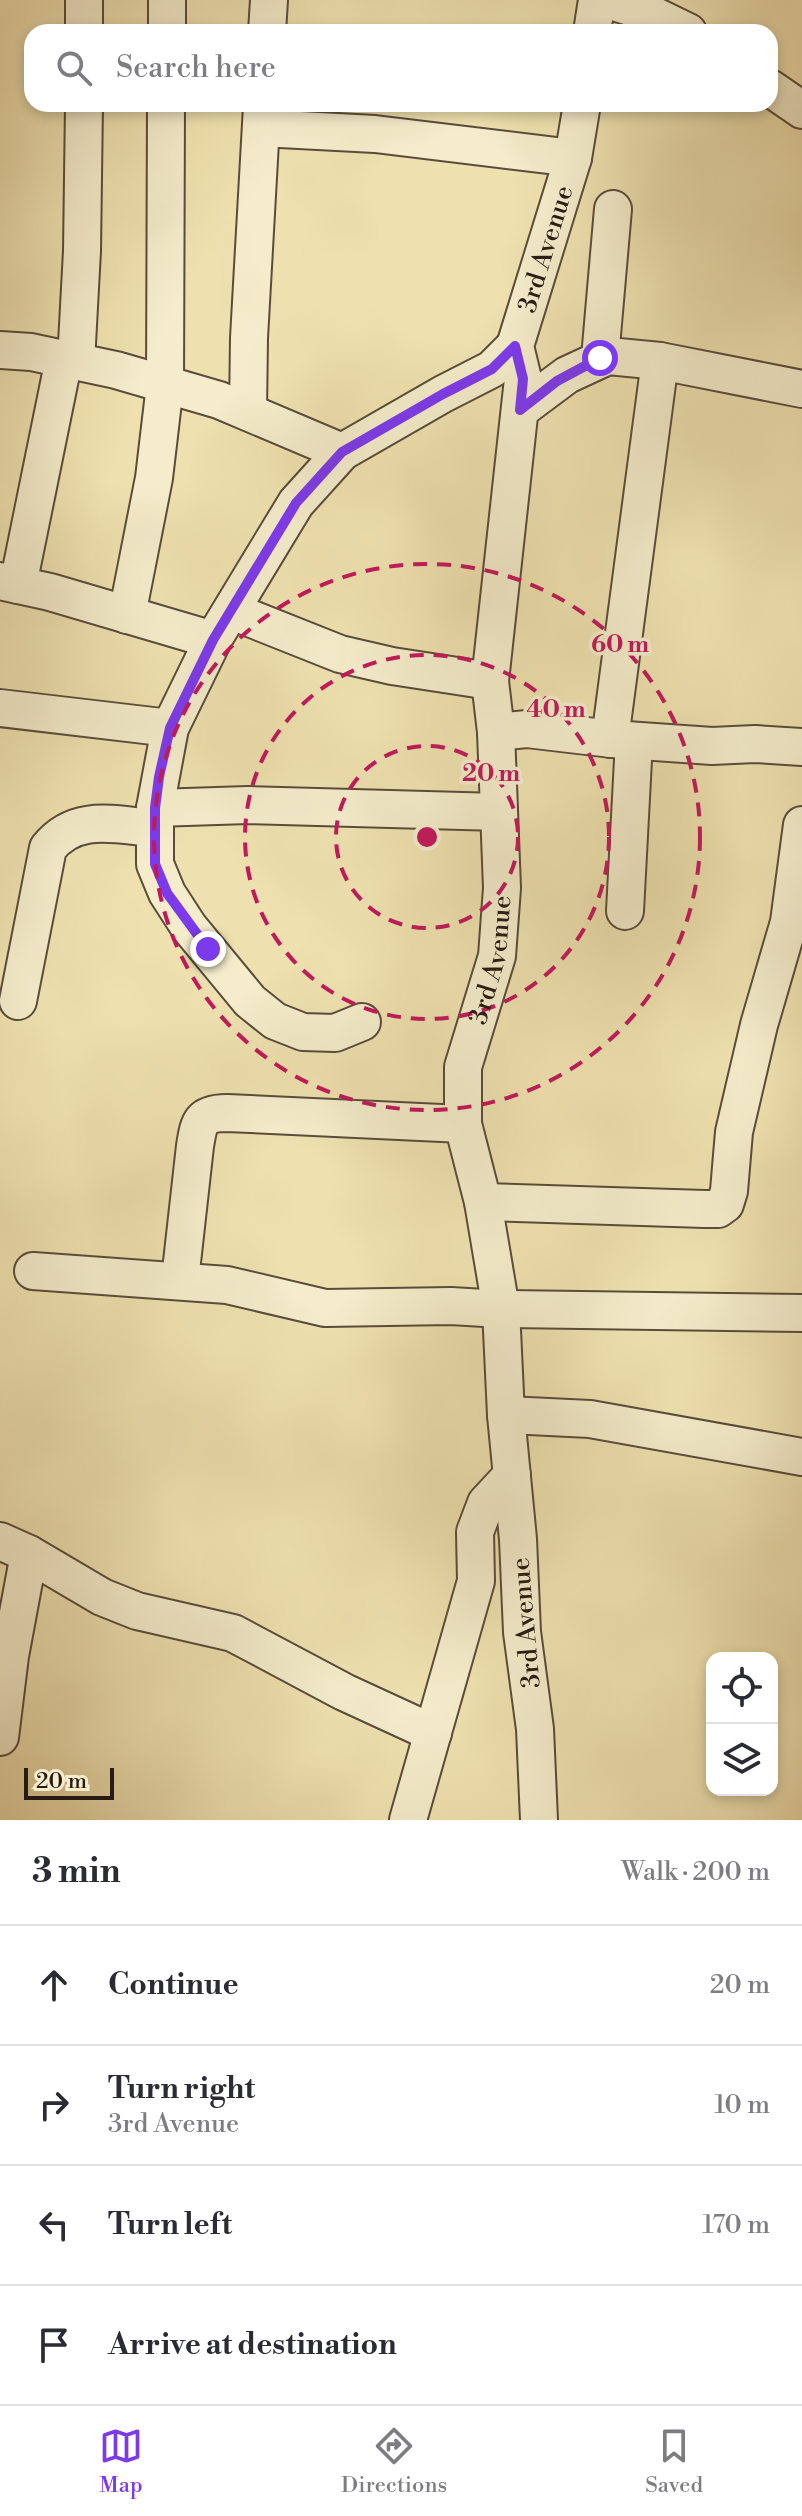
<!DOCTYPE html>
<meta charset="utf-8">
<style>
:root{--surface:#fff;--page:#f2f2f3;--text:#2b2b33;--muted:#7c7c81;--line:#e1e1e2;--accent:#7c3aed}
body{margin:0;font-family:"Libre Bodoni",serif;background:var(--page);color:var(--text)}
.controls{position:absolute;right:24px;bottom:24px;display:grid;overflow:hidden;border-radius:16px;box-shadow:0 4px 12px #0003}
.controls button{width:72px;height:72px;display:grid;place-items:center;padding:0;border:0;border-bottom:2px solid var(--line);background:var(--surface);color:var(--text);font:40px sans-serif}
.scale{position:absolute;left:24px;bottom:20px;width:90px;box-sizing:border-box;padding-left:8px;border:4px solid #271b14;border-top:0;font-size:22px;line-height:28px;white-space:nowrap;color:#271b14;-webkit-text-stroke:6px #f4eccb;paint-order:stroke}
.stop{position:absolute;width:24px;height:24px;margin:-18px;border:6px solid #7c3aed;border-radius:50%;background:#fff}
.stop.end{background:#7c3aed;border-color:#fff;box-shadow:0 2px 8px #0008}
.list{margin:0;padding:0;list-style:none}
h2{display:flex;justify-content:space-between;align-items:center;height:104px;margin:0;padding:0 32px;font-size:34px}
h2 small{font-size:26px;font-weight:400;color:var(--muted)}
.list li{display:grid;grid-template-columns:52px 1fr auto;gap:24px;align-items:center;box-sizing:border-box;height:120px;padding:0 32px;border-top:2px solid var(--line)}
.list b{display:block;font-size:30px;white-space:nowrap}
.list p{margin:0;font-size:26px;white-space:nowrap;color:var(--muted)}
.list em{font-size:26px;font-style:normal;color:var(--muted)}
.icon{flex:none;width:44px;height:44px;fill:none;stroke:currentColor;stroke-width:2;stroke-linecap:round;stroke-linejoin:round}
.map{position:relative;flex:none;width:802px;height:1820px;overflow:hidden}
.search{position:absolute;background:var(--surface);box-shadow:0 4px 12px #0003;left:24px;right:24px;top:24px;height:88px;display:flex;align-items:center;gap:20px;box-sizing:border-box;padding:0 28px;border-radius:24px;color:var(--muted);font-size:30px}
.sheet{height:584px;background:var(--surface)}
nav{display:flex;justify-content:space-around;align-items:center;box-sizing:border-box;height:112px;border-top:2px solid var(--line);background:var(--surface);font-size:22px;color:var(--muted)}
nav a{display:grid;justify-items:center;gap:4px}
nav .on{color:var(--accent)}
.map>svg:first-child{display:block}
</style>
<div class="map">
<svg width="802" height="1820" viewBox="0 0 802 1820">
<rect width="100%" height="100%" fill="#eee1af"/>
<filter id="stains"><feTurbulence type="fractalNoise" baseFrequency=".0025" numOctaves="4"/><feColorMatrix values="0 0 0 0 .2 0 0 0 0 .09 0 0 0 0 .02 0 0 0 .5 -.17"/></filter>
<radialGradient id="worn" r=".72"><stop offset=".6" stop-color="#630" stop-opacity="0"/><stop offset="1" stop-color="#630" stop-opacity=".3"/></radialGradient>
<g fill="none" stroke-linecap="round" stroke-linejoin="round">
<g stroke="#594c3b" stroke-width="40">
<g id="minor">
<path d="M608,0L649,13L688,32"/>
<path d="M84,32V0"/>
<path d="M167,32V0"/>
<path d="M267,32L269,0"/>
<path d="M592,32L597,0"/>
<path d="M770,88L802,110"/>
<path d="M261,128L375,134L573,158"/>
<path d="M0,350L31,352L116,370L219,400L342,452"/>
<path d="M600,358L613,209"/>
<path d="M76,362L82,251L84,104"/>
<path d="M520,410L567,375L608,356L660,361L802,389"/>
<path d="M248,412L249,338L262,106"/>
<path d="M0,581L50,592L213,640"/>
<path d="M18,585L64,359"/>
<path d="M232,611L340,654L392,666L490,681"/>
<path d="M127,615L154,478L165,385L166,104"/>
<path d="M0,708L170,728"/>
<path d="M496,732L527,729L612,739L712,746L755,744L802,747"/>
<path d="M610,739L660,361"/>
<path d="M155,808L248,805L499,812"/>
<path d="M625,911L634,741"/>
<path d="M18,1001L48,848C76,813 115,825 155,828"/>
<path d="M362,1022L335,1033L303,1032L275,1021L250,1001L189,927L167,893L155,864V808L170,728L213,640L296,503L342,452L443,394L492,369L515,346"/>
<path d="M483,1202L705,1209H718L725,1204L729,1191L734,1132L759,1025L789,922L802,825"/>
<path d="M33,1271L227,1285L325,1308L451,1306L501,1309L802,1313"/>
<path d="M180,1280L195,1146C199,1122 200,1113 227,1113L463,1124"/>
<path d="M506,1415L590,1419L802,1457"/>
<path d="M0,1541L29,1554L102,1597L137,1611L233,1633L344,1692L433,1733"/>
<path d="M0,1737L10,1656L29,1554"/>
<path d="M408,1820L476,1581L475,1532L486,1503L512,1475"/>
<path id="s1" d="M539,1820L535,1729L522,1632L518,1539L506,1415L501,1309L483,1202L463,1124V1067L497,956L502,888L496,732L490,681L523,379L515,346L573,158L582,104"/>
</g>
</g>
<use href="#minor" stroke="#f4eccb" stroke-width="36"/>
</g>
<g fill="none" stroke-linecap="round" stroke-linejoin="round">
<path stroke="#7c3aed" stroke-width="10" d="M208,949L167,893L155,864V808L159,777L170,728L213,640L296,503L342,452L443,394L492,369L515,346L523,379L520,410L557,381L600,358"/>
</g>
<g fill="none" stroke="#c2185b" stroke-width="4" stroke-dasharray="14 10">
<circle cx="427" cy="837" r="91"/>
<circle cx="427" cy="837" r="182"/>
<circle cx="427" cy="837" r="273"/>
</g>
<g text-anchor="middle" stroke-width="7" stroke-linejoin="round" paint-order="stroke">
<g font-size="26" fill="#271b14" stroke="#f4eccb">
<text dy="9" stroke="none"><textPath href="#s1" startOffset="1590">3rd Avenue</textPath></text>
<text dy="9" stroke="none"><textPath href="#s1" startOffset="870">3rd Avenue</textPath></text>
<text transform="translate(525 1623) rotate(-95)" y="9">3rd Avenue</text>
</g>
</g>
<circle cx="427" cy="837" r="12" fill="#c2185b" stroke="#f4eccb" stroke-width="4"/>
<g font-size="24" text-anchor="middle" font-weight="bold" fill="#c2185b" stroke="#f4eccb" stroke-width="7" stroke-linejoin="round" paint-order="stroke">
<text x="620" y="652">60 m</text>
<text x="556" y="717">40 m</text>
<text x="491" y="781">20 m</text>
</g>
<rect width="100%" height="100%" filter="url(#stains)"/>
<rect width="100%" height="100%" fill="url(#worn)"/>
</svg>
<div class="controls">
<button><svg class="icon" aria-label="locate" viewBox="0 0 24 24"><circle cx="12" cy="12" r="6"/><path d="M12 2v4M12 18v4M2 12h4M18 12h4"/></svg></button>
<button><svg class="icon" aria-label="layers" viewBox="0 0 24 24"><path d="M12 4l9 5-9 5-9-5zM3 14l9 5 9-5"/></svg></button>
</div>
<div class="scale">20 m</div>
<div class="stop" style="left:600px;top:358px"></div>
<div class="stop end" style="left:208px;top:949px"></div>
<div class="search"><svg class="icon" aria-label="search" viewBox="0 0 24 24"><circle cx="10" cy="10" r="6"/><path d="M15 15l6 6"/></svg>Search here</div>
</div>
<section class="sheet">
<h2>3 min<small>Walk · 200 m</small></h2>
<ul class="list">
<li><svg class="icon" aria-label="ahead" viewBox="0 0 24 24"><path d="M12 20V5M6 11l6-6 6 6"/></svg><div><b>Continue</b></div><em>20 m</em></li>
<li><svg class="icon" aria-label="right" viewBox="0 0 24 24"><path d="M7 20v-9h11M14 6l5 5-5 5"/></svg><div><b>Turn right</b><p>3rd Avenue</p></div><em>10 m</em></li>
<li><svg class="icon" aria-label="left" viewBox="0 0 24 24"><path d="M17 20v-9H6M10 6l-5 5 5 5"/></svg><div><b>Turn left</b></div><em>170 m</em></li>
<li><svg class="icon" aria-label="arrive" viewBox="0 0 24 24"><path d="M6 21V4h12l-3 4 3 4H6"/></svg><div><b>Arrive at destination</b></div></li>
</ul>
</section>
<nav>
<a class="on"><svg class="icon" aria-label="map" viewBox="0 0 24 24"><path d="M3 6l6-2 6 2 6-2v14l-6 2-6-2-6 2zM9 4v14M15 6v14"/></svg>Map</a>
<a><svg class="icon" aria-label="directions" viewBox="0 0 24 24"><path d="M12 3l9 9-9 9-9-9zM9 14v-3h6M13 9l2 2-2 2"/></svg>Directions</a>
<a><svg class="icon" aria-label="saved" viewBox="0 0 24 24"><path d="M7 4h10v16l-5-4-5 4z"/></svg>Saved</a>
</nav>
